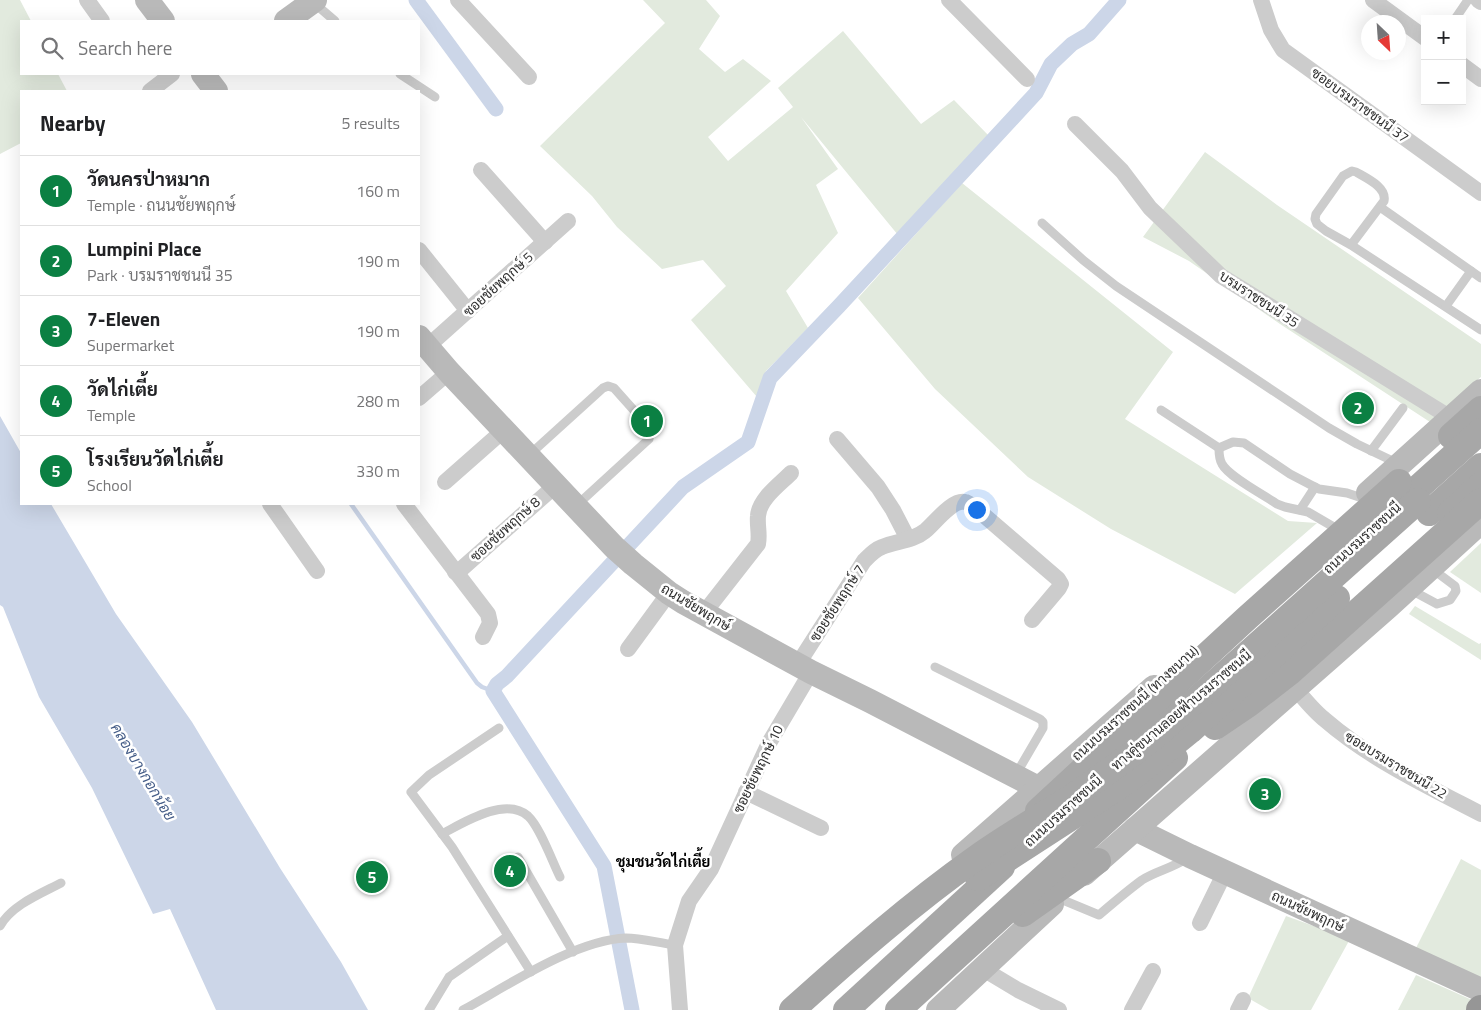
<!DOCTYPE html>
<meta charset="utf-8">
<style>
:root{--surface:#fff;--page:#f6f6f6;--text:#202124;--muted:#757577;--line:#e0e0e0;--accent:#0b8043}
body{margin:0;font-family:"Titillium Web",Sarabun,sans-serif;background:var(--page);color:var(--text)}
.controls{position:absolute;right:15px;top:15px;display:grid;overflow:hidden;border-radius:0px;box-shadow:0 5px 20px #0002}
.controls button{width:45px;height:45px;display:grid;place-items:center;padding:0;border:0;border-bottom:1px solid var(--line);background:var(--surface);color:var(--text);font:25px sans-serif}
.compass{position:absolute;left:1361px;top:15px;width:45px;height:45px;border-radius:50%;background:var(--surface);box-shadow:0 5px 20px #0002;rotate:155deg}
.you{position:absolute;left:976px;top:509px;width:18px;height:18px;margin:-12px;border:4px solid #fff;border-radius:50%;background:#1a73e8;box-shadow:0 0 0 8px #1a73e833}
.badge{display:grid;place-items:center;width:32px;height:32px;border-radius:50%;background:var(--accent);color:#fff;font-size:16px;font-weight:700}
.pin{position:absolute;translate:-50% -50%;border:2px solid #fff;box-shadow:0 1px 5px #0006}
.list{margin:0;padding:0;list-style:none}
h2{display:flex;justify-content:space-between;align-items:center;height:65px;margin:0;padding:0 20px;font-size:21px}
h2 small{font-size:16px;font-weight:400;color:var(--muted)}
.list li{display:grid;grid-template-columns:32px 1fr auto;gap:15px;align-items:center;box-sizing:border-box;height:70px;padding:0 20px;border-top:1px solid var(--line)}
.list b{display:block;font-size:19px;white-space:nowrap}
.list p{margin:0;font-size:16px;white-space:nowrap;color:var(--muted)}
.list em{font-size:16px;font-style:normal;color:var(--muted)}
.icon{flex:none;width:28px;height:28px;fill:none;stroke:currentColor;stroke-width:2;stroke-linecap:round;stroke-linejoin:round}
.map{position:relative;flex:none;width:1481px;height:1010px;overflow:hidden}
.search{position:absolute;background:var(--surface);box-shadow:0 5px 20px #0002;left:20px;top:20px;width:400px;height:55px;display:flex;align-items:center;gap:12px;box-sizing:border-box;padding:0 18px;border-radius:0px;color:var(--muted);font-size:19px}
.panel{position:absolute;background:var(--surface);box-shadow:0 5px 20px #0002;left:20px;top:90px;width:400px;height:415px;border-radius:0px}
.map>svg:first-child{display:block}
</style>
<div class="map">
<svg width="1481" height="1010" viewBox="0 0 1481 1010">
<rect width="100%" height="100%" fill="#fff"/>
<g fill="#e2eade">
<path d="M0,0H20L31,21H21V74H58L67,91H21V143L0,154Z"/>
<path d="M643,0H706L720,16L699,49L725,72L743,59L771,81L708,137L728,161L793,107L778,88L843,31L921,124L954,100L989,136L898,235L801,117L838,169L816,185L838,233L786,291L808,328L766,371L757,397L691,320L726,286L703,260L662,269L617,227L592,196L540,146L665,23Z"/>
<path d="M1205,152L1277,205L1481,344V377L1430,422L1280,324L1189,261L1143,237Z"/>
<path d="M962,183L1173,352L1125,419L1288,521L1317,523L1235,594L1111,529L1028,477L935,389L858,298Z"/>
<path d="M1481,543V593L1450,572Z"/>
<path d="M1415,606L1479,644L1481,643V660L1409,614Z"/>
<path d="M1461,859L1481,870V982L1415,950Z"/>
<path d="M1286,916L1350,939L1311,1010H1269L1248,998Z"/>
<path d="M1416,975L1481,1004V1010H1398Z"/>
</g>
<path fill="#ccd6e8" d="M0,416L21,453V504H51L116,614L192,722L280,868L341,962L368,1010H216L170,909L153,914L92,788L39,697L3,607L0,605Z"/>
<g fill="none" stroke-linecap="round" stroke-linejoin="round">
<path stroke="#ccd6e8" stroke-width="4.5" d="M351,504L477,683L482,687L493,691"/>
<g stroke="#ccd6e8" stroke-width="15">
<path d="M416,0L496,109"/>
<path d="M632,1010L604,866L493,691L497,684L507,676L683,487L748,442L770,378L839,306L1036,93L1051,64L1072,44L1089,34L1119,0"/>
</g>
<g stroke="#ccc" stroke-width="9">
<path d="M313,2L335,21"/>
<path d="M1455,19L1468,0"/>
<path d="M400,74L435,97"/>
<path d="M1380,207L1481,278"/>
<path d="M1042,223L1083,260L1116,286L1329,428L1357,444L1399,464"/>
<path d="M1351,245L1384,201C1387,187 1366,178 1356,172L1352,171L1343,176L1316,214L1315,219L1317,224L1326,231L1351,245L1481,330"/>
<path d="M1446,306L1471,271"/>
<path d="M1161,410L1219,448"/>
<path d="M1219,448L1233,442L1244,443L1290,474L1311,485L1319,489L1347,493L1362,498"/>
<path d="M1219,448C1219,454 1219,459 1222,464C1229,477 1264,495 1277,504L1285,507L1308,512L1332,526"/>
<path d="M1371,451L1403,408"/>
<path d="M528,456L603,388L608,386L614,388L647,425L650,432L649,439L577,505"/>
<path d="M1300,510L1315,487"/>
<path d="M1411,590L1437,604L1450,600L1456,591L1455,586L1431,568"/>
<path d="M935,667L1040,719L1043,722V728L1015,776"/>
<path d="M499,728L429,775L411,792L452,847L531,972"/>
<path d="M442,834C463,823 505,796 528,816C540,827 552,861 560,877"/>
<path d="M518,857L573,952"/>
<path d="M1058,898L1099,915C1113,903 1127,891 1142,880C1156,871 1173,868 1187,858"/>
<path d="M0,926C12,905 40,894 61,883"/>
<path d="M429,1010L449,977L508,936"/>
<path d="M463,1010C507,986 575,940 626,938C641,938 659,943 675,945"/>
</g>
<g stroke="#ccc" stroke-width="16">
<path d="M87,0L102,21"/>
<path d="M458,0L529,77"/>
<path d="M949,0L1027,79"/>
<path d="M1261,0L1271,30L1283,50L1481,193"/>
<path d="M1373,0L1425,38"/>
<path d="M1478,0L1481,2"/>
<path d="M1462,65L1481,79"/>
<path d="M150,91L172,74"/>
<path d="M1075,124L1122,171L1150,208L1221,276L1451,418"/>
<path d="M481,170L545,242"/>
<path d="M419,250L468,311"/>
<path d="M427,347L568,221"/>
<path d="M419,398L449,372"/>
<path d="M837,439L878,487L893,510L908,539"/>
<path d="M445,482L504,430"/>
<path d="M270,504L317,571"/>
<path d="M404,504L488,614L490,623L483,637"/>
<path d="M455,572H458L555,486"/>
<path d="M704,613L758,544C760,534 757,526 758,516C759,499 780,484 791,473"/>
<path d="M628,649L669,593"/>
<path d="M798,664L864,561C869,556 874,550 882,547C896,541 913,541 925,531C934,524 952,499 965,502C967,502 969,504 972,505L1058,579L1061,584L1059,588L1032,620"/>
<path d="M1295,688C1304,699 1313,710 1324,719C1370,759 1427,786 1481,814"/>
<path d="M746,792L821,828"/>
<path d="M1200,923L1225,872"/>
<path d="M983,969L1018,990L1059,1010"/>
<path d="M680,1010L675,945L689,901L711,869L769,743L811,672"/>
<path d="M1132,1010L1153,971"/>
<path d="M1238,1010L1243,1000"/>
</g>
<g stroke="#b9b9b9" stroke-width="24">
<path d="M147,0L163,21"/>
<path d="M286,21L315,0"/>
<path d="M203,74L216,91"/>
<path d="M419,337L449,372L614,547L633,564L669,593L683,602L811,672L870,701L1040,789"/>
<path d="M1368,493L1481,391"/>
<path d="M1135,829L1190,856L1481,990"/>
<path d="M963,855L1154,687"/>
<path d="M1084,874L1388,607L1481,522"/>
<path d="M938,1010L1052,904"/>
</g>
<g stroke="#a7a7a7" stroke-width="26">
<path d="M1451,436L1481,409"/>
<path d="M1391,512L1481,431"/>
<path d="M1429,513L1481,466"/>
<path d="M1450,513L1481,485"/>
<path d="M1038,811L1247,618L1399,482"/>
<path d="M1023,914L1098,861"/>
<path d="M846,1010L1002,867"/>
<path d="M898,1010L1175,758"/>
</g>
<path stroke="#969696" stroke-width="28" d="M1480,1010L1481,1009"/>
<g stroke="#a7a7a7" stroke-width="26">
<path d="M1215,727L1249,704L1289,673L1481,501"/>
<path d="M978,878L1132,778L1190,731L1337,598"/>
<path d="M792,1010C851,957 911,904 976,858C1008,835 1042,816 1075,795C1101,777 1127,758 1152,739L1418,501"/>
</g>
</g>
<g text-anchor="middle" stroke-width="5" stroke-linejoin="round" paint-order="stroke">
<g font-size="14" fill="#2f2f2f" stroke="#fff">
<text transform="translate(1360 105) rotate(36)" y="5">ซอยบรมราชชนนี 37</text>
<text transform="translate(498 284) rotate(-42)" y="5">ซอยชัยพฤกษ์ 5</text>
<text transform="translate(1259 299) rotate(33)" y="5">บรมราชชนนี 35</text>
<text transform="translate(505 529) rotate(-42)" y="5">ซอยชัยพฤกษ์ 8</text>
<text transform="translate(1362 538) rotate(-42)" y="5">ถนนบรมราชชนนี</text>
<text transform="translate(837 603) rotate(-57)" y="5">ซอยชัยพฤกษ์ 7</text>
<text transform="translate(696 607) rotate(31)" y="5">ถนนชัยพฤกษ์</text>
<text transform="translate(1135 703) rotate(-42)" y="5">ถนนบรมราชชนนี (ทางขนาน)</text>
<text transform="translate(1181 710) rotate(-40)" y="5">ทางคู่ขนานลอยฟ้าบรมราชชนนี</text>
<text transform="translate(1396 765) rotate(31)" y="5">ซอยบรมราชชนนี 22</text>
<text transform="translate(758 769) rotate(-64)" y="5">ซอยชัยพฤกษ์ 10</text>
<text transform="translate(1063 811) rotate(-42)" y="5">ถนนบรมราชชนนี</text>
<text transform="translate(1308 911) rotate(25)" y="5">ถนนชัยพฤกษ์</text>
</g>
<g font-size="15" font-style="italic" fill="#455d88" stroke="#fff">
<text transform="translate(143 772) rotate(59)" y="5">คลองบางกอกน้อย</text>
</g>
<g font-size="15" font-weight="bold" fill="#000" stroke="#fff">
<text x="663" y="867">ชุมชนวัดไก่เตี้ย</text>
</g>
</g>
</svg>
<div class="controls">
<button>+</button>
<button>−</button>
</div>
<svg class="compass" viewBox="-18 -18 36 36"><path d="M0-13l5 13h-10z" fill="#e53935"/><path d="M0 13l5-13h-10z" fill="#757577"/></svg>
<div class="you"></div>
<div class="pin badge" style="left:647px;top:421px">1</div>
<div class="pin badge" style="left:1358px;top:408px">2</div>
<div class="pin badge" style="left:1265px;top:794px">3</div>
<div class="pin badge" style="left:510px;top:871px">4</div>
<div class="pin badge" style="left:372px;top:877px">5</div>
<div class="search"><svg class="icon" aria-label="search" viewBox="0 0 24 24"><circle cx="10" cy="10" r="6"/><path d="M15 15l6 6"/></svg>Search here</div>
<section class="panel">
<h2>Nearby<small>5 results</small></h2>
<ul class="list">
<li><span class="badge">1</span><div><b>วัดนครป่าหมาก</b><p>Temple · ถนนชัยพฤกษ์</p></div><em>160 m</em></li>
<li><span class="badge">2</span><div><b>Lumpini Place</b><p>Park · บรมราชชนนี 35</p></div><em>190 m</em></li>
<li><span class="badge">3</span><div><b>7-Eleven</b><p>Supermarket</p></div><em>190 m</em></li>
<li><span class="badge">4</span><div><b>วัดไก่เตี้ย</b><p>Temple</p></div><em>280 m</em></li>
<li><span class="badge">5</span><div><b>โรงเรียนวัดไก่เตี้ย</b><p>School</p></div><em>330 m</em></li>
</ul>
</section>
</div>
